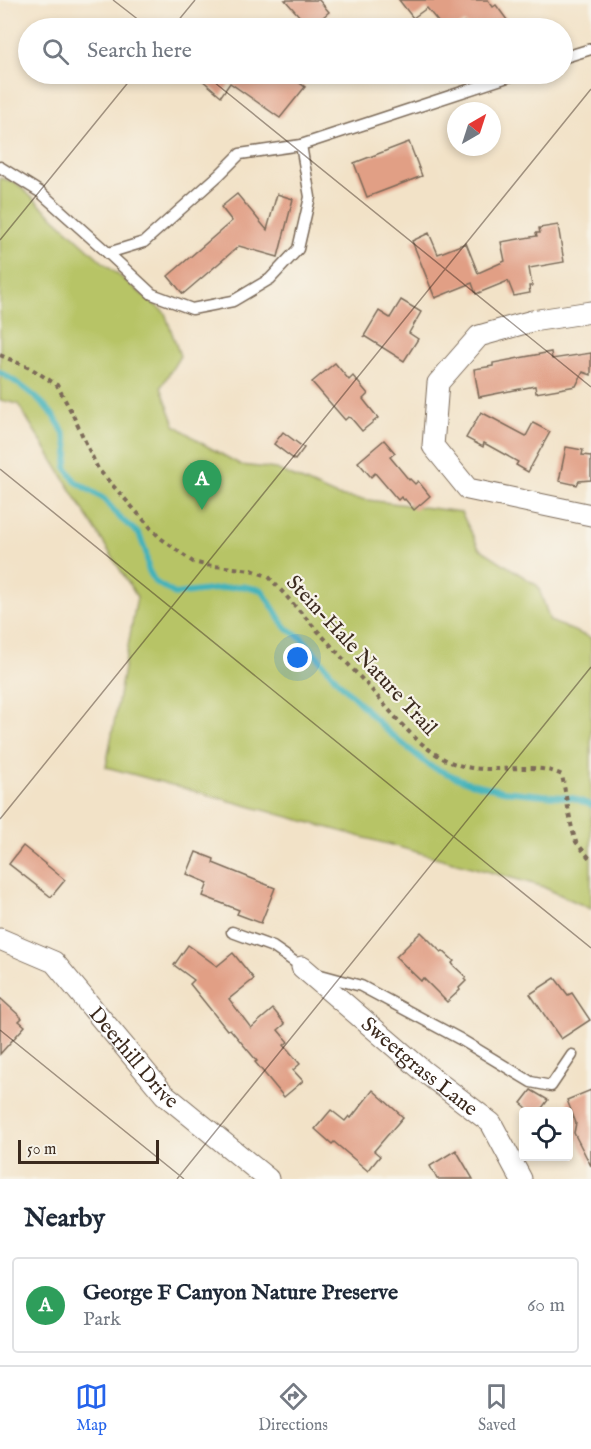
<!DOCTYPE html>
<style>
:root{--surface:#fff;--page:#f2f2f3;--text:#1f2937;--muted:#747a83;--line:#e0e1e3;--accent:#2563eb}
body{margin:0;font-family:"IM FELL English",serif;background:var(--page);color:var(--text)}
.controls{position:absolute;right:18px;bottom:18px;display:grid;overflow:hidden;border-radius:6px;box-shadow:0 3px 9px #0003}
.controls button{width:54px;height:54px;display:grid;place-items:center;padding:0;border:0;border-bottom:2px solid var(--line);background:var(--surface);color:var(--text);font:30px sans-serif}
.compass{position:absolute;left:447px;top:102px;width:54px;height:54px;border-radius:50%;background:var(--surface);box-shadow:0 3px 9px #0003;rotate:39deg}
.scale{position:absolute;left:18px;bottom:15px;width:141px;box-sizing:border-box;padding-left:6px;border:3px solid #3b2a1e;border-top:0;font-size:16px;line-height:21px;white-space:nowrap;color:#3b2a1e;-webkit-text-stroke:4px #f7f3e8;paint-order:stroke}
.you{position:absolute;left:298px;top:658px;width:21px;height:21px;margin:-15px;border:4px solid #fff;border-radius:50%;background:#1a73e8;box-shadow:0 0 0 9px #1a73e833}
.badge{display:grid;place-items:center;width:39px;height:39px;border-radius:50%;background:var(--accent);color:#fff;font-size:20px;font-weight:700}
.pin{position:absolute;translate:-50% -50px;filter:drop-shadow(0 2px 3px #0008)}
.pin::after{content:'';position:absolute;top:32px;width:21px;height:18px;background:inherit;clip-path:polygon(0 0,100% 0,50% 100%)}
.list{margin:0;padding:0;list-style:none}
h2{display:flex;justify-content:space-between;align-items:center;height:78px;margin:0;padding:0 24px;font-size:26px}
h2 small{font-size:20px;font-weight:400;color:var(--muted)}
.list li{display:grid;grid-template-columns:39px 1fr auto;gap:18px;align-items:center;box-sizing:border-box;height:96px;margin:0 12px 12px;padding:0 12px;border:2px solid var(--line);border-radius:6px}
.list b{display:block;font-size:22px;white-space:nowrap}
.list p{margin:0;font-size:20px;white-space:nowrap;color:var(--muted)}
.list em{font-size:20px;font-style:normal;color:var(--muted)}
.icon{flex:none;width:33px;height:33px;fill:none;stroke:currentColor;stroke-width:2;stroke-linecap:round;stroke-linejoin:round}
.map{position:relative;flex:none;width:591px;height:1179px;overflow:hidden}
.search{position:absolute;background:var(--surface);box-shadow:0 3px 9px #0003;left:18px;right:18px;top:18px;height:66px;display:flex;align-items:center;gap:15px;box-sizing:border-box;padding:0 21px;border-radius:33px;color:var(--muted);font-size:22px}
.sheet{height:186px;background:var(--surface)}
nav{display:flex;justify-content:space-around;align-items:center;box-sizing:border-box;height:84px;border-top:2px solid var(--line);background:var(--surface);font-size:16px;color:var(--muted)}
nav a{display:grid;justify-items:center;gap:3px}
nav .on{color:var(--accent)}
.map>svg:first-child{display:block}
</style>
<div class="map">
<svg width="591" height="1179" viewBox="0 0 591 1179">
<rect width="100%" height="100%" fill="#f7f3e8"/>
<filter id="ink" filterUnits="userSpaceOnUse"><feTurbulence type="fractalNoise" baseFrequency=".0167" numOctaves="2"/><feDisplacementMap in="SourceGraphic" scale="12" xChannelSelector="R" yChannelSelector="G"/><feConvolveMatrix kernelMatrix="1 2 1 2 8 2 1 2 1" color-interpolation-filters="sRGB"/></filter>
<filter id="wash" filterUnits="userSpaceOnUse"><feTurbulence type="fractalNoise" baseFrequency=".008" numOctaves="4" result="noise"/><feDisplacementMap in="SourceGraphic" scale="24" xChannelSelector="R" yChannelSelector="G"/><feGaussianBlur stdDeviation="1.35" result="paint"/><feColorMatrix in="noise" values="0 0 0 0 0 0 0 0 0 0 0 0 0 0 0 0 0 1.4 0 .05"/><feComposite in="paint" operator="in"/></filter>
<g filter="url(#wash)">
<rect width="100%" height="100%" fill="#f2e2c7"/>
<path fill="#b7c466" stroke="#797742" stroke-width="1.5" d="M0,178L15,182L106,265L165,313L180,356L161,387L175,425L205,445L241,465L276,469L337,496L461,512L479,548L538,586L550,621L591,638V909L541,886L106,767L137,597L18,404L0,400Z"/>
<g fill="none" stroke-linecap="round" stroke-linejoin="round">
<path stroke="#42b2ba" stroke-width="6" d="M0,372C28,389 62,413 68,448C69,454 67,461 66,467L75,481L104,499L121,519L139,534L146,552L148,569L155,582L175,594L241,586L262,590L285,627L302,638L338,681L386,730L430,766L467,782L503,791L573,798L591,805"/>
</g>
<g id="blocks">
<g fill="#e19f85">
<path d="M285,0H319L329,12L310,28Z"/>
<path d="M399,0H488L493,7L496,5L513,28H469L464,22L455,28H443L427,8L413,18Z"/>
<path d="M195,74H264L277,83L284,74H287L305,87L280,118L230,83L221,96Z"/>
<path d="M409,142L422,176L367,197L354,163Z"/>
<path d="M237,194L267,230L277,194L293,199L278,257L239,246L183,294L168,276L232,221L221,207Z"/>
<path d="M558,225L564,262L529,268L532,286H529L530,293L514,296L508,281L476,294L472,283L435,298L412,241L429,233L438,254L466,243L478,273L505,261L501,242L537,236L536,233H540L539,228Z"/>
<path d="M401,300L421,312L409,333L418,339L404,361L364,336L379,311L390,318Z"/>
<path d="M551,352L552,359L591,353V375L583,372L576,386L536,393L535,386L479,397L474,369L493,366V363Z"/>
<path d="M335,363L349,380L353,376L368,394L363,399L378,418L362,431L351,418L348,417L345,420L312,382Z"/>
<path d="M481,412L526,436L533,423L550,432L528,472L516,465L518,462L484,443L483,447L466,438Z"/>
<path d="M283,432L304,448L295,460L274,444Z"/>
<path d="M384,440L395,453L390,457L409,480L410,479L415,484L418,481L430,496L414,510L405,499L404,500L401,497L398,500L375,473L371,477L358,462Z"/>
<path d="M566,447L583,450L582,455L591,456V480L579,481L577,485L559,481Z"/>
<path d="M23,846L65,880L51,897L9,864Z"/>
<path d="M196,852L214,859L213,863L275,888L261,923L237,914L239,910L203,896L208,883L187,874Z"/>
<path d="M421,932L441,952L443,951L454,961L452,963L454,966L466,977L464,979L466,981L459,988L460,990L447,1002L423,978L421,981L396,957Z"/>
<path d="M188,945L217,966L233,953L254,979L229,999L251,1028L273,1009L285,1024L278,1030L288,1042L284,1045L300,1064L293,1070L303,1081L284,1097L255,1062L257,1061L230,1029L227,1030L190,984L194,980L174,965Z"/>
<path d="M555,978L568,995L572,993L590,1020L561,1039L530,994Z"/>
<path d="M0,998L22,1018L19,1021L25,1026L0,1054Z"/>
<path d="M373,1090L403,1117L374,1151L380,1156L368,1171L334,1142L332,1144L315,1129L331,1110L345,1121L349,1116L351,1118Z"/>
<path d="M531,1090L548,1100L539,1112H532L521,1103Z"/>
<path d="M591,1090V1166L574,1133L576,1123L567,1100Z"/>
<path d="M456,1150L473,1179H437L430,1166Z"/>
</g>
</g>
</g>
<g filter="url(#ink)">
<use href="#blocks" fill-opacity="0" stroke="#7b6a59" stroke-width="1.5"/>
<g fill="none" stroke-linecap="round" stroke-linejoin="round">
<g stroke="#7b6a59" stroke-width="13">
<g id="service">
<path d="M562,58L591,49"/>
<path d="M0,167L40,192L108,253L144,242L219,175L240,154L301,145L517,74"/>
<path d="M108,253L152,294L192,309L233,301L270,279L298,249L310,197L301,145"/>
<path d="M232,932L273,947L302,967"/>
<path d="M317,974L361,986L460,1039L531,1082L551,1086L572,1055"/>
</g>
</g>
<g stroke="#7b6a59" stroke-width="23">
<g id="minor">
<path d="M591,312L532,321L479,336L438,383L433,446L468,489L591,515"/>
<path id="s1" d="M0,939L54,962L164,1094L268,1179"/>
<path id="s2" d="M302,967L422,1070L491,1123L521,1179"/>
</g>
</g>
<path stroke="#7b6a59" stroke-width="4" stroke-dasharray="4.5 4.5" stroke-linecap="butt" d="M0,355L32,369L57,385L71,411L98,469L159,537L193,562L205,565L252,570L269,577C302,614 336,651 370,688C393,714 415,744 446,760C486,780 527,758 562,775L572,829L576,842L591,860"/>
<use href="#service" stroke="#fff" stroke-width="10"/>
<use href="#minor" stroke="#fff" stroke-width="21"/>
</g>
</g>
<path fill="none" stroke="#3b2a1e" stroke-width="1.5" stroke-opacity="0.45" d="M113,0L149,28M172,28L195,0M204,74L591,387M0,240L135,74M0,469L591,948M0,819L591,89M0,1030L184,1179M177,1179L591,667"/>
<g text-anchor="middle" stroke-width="4.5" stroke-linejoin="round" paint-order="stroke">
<g font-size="21" fill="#3b2a1e" stroke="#f7f3e8">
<text transform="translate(362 655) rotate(47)" y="7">Stein-Hale Nature Trail</text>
<text dy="7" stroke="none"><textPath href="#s1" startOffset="183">Deerhill Drive</textPath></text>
<text dy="7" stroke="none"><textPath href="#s2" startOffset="154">Sweetgrass Lane</textPath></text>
</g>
</g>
</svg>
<div class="controls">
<button><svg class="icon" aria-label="locate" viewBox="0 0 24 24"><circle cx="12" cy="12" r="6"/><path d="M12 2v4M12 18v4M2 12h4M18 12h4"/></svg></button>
</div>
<svg class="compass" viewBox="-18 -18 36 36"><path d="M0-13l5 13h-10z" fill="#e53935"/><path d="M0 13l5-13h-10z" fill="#747a83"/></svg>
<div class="scale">50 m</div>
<div class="you"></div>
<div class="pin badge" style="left:202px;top:510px;background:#2e9e5b">A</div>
<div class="search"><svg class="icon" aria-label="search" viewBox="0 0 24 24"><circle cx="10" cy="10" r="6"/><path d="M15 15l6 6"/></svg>Search here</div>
</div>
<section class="sheet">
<h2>Nearby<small></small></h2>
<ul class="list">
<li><span class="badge" style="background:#2e9e5b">A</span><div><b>George F Canyon Nature Preserve</b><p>Park</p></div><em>60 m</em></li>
</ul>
</section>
<nav>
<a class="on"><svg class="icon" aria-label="map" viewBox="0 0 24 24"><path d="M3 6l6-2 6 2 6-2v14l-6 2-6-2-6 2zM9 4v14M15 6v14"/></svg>Map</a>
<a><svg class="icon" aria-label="directions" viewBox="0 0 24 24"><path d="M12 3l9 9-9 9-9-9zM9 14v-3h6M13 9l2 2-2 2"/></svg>Directions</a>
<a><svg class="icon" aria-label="saved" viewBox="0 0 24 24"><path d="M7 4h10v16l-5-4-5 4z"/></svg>Saved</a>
</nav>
